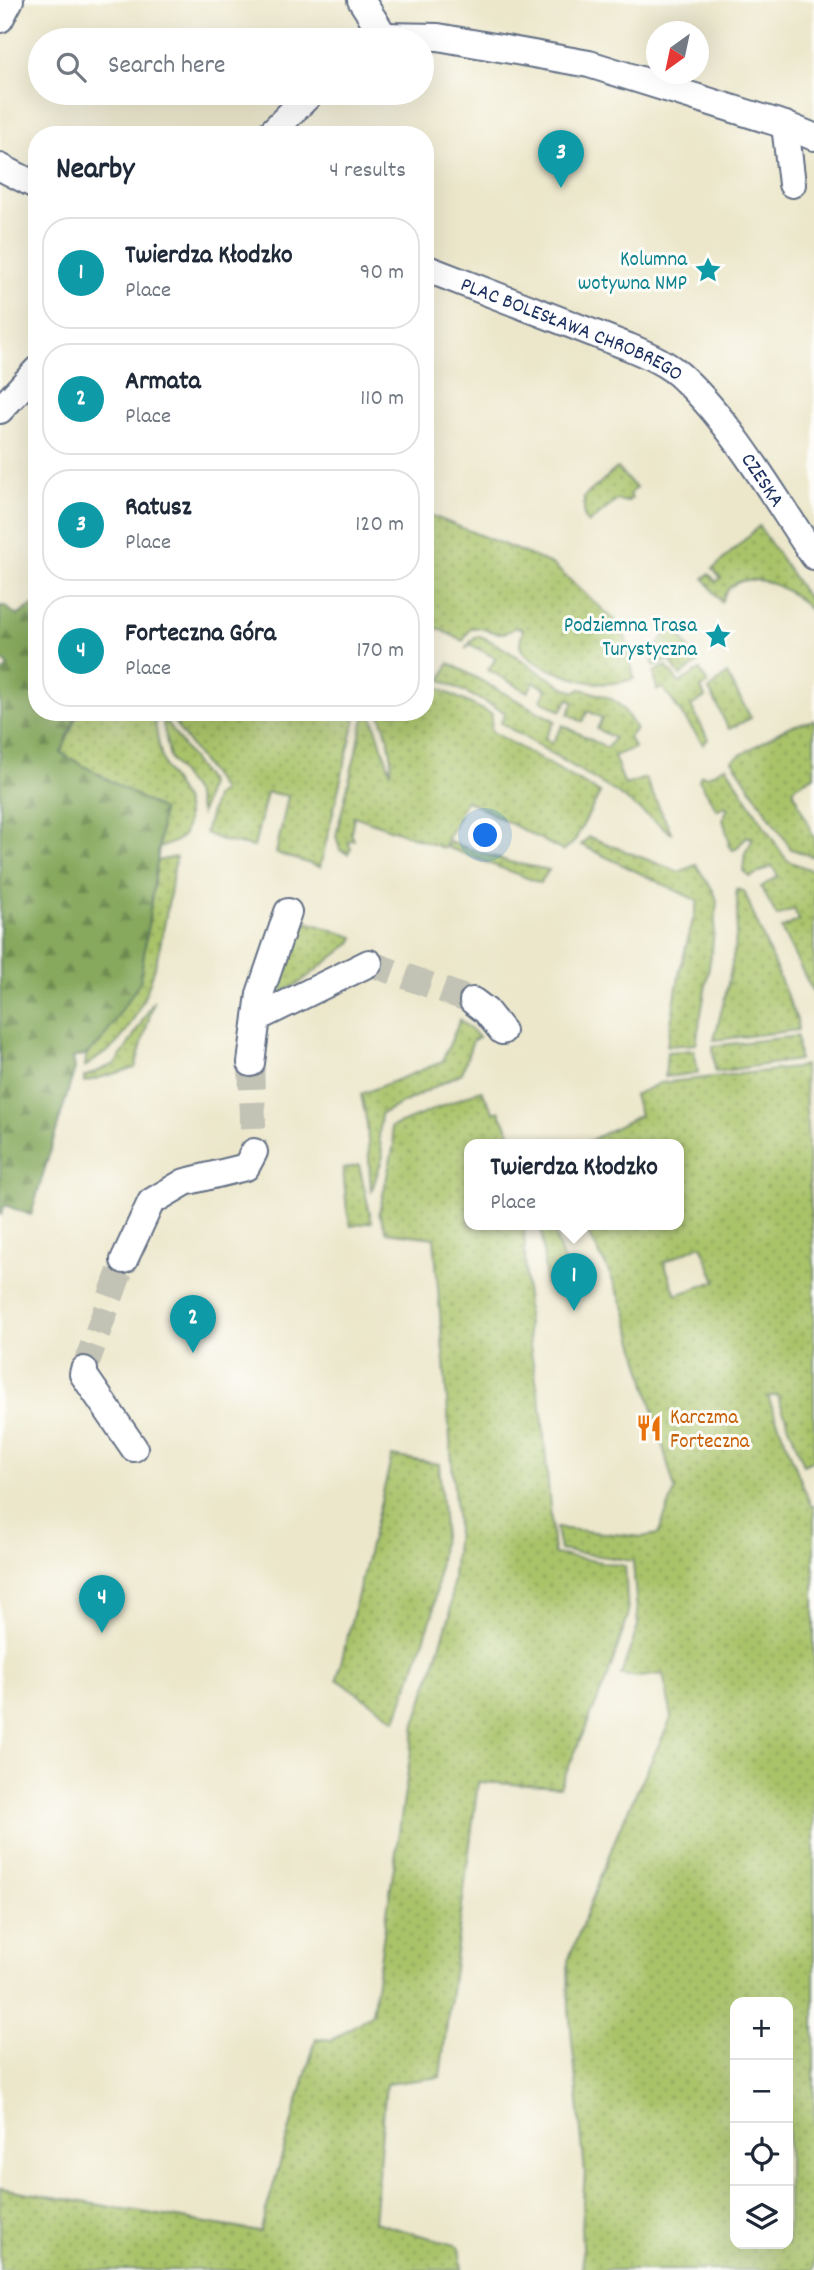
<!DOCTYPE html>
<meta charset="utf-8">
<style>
:root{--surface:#fff;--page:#f6f6f7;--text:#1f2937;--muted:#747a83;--line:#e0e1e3;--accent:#1f6fb2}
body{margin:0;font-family:Dekko,sans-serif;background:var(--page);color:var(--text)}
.controls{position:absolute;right:21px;bottom:21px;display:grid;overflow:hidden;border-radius:14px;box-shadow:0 7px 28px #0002}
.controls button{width:63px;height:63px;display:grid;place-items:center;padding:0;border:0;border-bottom:2px solid var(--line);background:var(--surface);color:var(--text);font:35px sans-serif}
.compass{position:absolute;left:646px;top:21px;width:63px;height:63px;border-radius:50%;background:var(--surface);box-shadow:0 7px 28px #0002;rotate:213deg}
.you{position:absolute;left:486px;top:836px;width:24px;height:24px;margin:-18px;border:5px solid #fff;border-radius:50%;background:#1a73e8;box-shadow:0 0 0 10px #1a73e833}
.badge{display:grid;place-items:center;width:46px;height:46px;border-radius:50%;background:var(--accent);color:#fff;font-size:23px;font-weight:700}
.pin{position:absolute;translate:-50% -58px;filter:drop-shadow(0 2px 4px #0008)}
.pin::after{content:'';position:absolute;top:37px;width:24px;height:21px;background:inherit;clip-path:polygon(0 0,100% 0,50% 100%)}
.popup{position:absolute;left:464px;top:1139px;width:220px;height:91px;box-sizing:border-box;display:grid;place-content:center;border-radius:14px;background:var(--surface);filter:drop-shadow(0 2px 5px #0005);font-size:23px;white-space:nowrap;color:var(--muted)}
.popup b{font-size:26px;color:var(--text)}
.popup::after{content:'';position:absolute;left:50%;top:100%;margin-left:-14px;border:14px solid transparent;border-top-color:var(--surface)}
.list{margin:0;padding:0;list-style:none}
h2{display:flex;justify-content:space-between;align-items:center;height:91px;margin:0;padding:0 28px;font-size:30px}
h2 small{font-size:23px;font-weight:400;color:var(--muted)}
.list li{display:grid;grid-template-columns:46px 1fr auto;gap:21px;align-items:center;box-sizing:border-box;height:112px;margin:0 14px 14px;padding:0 14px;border:2px solid var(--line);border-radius:28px}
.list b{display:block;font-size:26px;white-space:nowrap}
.list p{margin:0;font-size:23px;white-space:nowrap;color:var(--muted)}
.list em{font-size:23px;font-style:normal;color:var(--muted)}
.icon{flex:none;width:38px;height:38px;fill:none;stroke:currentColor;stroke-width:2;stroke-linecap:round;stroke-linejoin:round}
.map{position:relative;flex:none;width:814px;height:2270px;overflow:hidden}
.search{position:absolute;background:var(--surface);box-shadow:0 7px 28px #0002;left:28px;top:28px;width:406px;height:77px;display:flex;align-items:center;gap:18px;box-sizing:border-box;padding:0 24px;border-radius:38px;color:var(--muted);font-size:26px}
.panel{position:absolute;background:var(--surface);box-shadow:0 7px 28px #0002;left:28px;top:126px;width:406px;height:595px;border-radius:28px}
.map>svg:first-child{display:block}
</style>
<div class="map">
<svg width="814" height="2270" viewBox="0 0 814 2270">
<defs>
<pattern id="grass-dots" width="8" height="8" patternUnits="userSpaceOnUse" patternTransform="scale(1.75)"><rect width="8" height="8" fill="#a9c369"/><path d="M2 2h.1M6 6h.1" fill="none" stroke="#899f5a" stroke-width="1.8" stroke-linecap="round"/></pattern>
<pattern id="forest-firs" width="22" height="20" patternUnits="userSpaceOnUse" patternTransform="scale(1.75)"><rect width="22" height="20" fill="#86a95d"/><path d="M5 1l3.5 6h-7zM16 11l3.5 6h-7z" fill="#6d8a50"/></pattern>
</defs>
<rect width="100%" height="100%" fill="#fdfcf7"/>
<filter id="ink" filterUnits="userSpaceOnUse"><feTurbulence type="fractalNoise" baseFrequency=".0143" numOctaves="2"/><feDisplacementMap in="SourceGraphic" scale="14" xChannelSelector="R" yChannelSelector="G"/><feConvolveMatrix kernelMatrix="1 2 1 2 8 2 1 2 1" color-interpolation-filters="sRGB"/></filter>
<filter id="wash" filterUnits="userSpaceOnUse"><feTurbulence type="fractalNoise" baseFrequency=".00686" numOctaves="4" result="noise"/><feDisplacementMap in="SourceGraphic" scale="28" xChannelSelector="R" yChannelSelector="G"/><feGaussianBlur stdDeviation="1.57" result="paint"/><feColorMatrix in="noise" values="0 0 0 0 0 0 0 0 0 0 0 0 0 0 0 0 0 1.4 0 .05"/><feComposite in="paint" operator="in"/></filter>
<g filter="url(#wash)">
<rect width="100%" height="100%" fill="#ece7cb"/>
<g fill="url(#grass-dots)" stroke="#627964" stroke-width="2" fill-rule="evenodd">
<path d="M617,468L636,488L629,495L632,498L627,502L617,500L589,523L584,517V497Z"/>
<path d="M425,513L552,564L619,624L626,639L634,679C622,682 610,685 596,683C579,681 523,664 520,645C520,641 522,634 523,629L516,627C499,641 488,626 471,628L463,641L425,622Z"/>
<path d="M759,526L809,600L814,608V615C799,594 757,567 730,587C727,590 723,598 721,602L704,578L709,574L716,582L721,578L713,569Z"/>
<path d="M672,623L698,663L680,676L670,660L654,666L651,657Z"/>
<path d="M480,636C514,650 541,678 575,692L581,689C614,699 618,697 636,729L629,737L634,748L614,756L625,785L645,778L672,834L617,793L501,723L505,712L441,680L449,663L555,721L545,738L552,743L563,725L607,748L614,738L597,729L602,718L588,711L582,722L568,714L574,702L568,699L561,711L541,700L547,689L534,682L528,692L488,670L496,658L471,645L465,649L475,637Z"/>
<path d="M666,666L679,683L700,670L708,684L701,688L705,697L691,706L708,739L703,744L663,688L657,690L654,672Z"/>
<path d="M727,674L751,718L729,729C721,716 718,704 709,690Z"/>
<path d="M425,682L492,714L491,731L600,793L574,842L563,851L466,800L443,848L354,816L351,833L354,840L348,841L351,849L348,854L340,850L336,836L364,718L372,716L391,773C393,752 388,732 379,713L425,712Z"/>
<path d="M78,712H153C156,728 158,745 163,761C170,785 188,791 187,820C186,841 176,841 159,848L162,810L61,753Z"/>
<path d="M167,712H357L320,867L276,853L288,796L267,792L254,847L224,841L205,833L215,797L222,790Z"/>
<path d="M161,714L209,783L201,814L195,794L170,758Z"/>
<path d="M814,720V776L797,785L793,790L814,838V857L791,849L732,760L788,727Z"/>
<path d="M726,766L783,855L788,861L814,871V994L781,929L799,920L794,909L777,916L761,887L778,876L772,866L750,877L743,871L745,853L753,839L747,836L736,849L733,850L728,845L729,841L723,819L728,808L724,806L717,810L699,780L701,775L708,776Z"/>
<path d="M589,837L679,872L696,865L714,892L717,901L712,949L696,1044L667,1046L680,970L698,901L581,845Z"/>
<path d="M449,842L509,862L549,870L540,883L446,847Z"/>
<path d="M176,857C165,919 159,990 119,1041C111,1051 95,1059 85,1067L86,1054L100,1043L140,982L157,861Z"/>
<path d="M736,889L744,891L797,1020L798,1030L714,1040C726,992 742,939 736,889Z"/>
<path d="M307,922L354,937L351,943L298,984L273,996L287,948Z"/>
<path d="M154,1001L135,1068L84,1082V1077L115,1064L127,1047Z"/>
<path d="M460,1020L479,1037L473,1040L462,1073L381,1114L379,1138L383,1156L371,1193L367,1124L361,1094L442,1062Z"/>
<path d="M797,1036L799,1060L715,1072L713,1046Z"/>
<path d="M694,1050L698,1073L665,1077L667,1052Z"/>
<path d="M804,1065L814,1267V1460L804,1465L777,1395L768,1397L811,1506H814V2270H583L581,2227L585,2173L569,2010L568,1961L620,1827L672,1717L663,1674L640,1677L621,1675L638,1626L633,1561L560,1550L556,1528L642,1537L658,1534L675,1490L625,1309L609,1272L584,1225H679V1145H582L640,1115L634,1095L660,1083L795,1068ZM701,1245L716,1281L676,1295L664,1262ZM788,2002V2244H735V2002Z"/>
<path d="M481,1090L494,1113L499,1111L514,1140L505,1145H469V1225H524L528,1335L542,1413L554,1554L625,1566L628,1616L608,1676L560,1787L478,1782L440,2077L386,2084L374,2222L459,2246L462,2270H0V2188L260,2232L316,2038L332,2040L372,2014L415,1724L450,1615L457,1527L434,1238L387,1232L379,1213L394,1144L391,1127Z"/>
<path d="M359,1165L372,1222L351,1226L347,1211L343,1169Z"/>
<path d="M541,1225H552L569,1278L546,1285Z"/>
<path d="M392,1456L439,1464L444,1528L433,1614L396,1720L337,1679Z"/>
</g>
<path fill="url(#forest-firs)" stroke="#506c5e" stroke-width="2" d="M37,602V712H78L61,753L162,810L159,848L140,982L100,1043L86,1054L73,1058L75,1068L31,1215L5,1205L0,1216V676L8,666L0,657V606H5L17,616Z"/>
</g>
<g filter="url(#ink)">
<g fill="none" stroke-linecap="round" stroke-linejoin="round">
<g stroke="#c2c2b5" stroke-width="26" stroke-dasharray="26 13" stroke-linecap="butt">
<path d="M369,963L473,1001"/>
<path d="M251,1063L254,1152"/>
<path d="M84,1370L124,1260"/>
</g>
<g stroke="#646f84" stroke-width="30">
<g id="street">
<path d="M361,0L384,36"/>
<path d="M0,19L10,0"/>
<path d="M384,36L438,37L589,64L785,125L814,137"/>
<path d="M785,125L792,184"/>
<path d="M269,135L311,93"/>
<path d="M0,167L37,186"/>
<path id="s1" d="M425,268L629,347C648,355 669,364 684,379C733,425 776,500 814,556"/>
<path d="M0,410L37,370"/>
<path d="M473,1001L486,1011L502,1031"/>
<path d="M257,1018L369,963"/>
<path d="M251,1063L260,994L288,912"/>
<path d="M124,1260L151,1202L185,1182L246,1167L254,1152"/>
<path d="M84,1370L83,1374L134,1448"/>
</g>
</g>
<use href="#street" stroke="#fff" stroke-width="26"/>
</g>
</g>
<defs>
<g id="sight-bare" transform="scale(2.1)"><path d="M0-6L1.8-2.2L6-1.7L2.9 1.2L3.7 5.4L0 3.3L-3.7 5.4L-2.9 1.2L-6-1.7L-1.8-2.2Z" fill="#0f9aa8" stroke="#fdfcf7" stroke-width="2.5" paint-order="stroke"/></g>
<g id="restaurant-bare" transform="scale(2.1)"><path d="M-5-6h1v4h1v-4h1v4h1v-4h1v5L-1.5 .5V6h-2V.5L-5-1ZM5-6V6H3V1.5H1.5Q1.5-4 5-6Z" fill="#e8710a" stroke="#fdfcf7" stroke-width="2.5" paint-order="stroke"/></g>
</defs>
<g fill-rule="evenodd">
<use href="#sight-bare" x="708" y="270"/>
<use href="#sight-bare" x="718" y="636"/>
<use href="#restaurant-bare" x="649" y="1428"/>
</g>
<g text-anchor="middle" stroke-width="6" stroke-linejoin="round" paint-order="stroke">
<g font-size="21" fill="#0d838f" stroke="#fdfcf7" text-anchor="end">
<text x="687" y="265">Kolumna<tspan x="687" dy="24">wotywna NMP</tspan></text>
<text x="697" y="631">Podziemna Trasa<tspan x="697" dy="24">Turystyczna</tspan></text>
</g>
<g font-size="21" fill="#1b2f5e" stroke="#fdfcf7">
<text dy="7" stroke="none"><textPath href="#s1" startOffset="159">PLAC BOLESŁAWA CHROBREGO</textPath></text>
<text dy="7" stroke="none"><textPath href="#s1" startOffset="411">CZESKA</textPath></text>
</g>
<g font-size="21" fill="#c56008" stroke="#fdfcf7" text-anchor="start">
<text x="670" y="1423">Karczma<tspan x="670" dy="24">Forteczna</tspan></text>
</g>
</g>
</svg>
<div class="controls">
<button>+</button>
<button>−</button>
<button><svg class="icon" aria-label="locate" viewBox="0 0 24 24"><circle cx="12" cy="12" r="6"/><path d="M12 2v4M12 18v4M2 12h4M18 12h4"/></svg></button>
<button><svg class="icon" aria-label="layers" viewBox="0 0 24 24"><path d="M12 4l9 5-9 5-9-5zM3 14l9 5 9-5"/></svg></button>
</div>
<svg class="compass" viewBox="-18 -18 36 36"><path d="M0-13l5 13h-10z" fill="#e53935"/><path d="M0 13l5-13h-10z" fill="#747a83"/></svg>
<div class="you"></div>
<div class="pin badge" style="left:574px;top:1311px;background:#0f9aa8">1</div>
<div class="popup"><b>Twierdza Kłodzko</b>Place</div>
<div class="pin badge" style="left:193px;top:1353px;background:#0f9aa8">2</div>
<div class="pin badge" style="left:561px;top:188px;background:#0f9aa8">3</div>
<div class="pin badge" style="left:102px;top:1633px;background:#0f9aa8">4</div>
<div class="search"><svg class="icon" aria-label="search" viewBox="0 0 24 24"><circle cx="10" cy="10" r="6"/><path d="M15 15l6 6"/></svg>Search here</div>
<section class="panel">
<h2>Nearby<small>4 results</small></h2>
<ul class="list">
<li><span class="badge" style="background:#0f9aa8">1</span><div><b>Twierdza Kłodzko</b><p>Place</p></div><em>90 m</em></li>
<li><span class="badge" style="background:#0f9aa8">2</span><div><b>Armata</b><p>Place</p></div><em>110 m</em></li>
<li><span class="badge" style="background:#0f9aa8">3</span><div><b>Ratusz</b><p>Place</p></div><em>120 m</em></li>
<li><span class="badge" style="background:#0f9aa8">4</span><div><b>Forteczna Góra</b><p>Place</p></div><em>170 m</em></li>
</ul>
</section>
</div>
